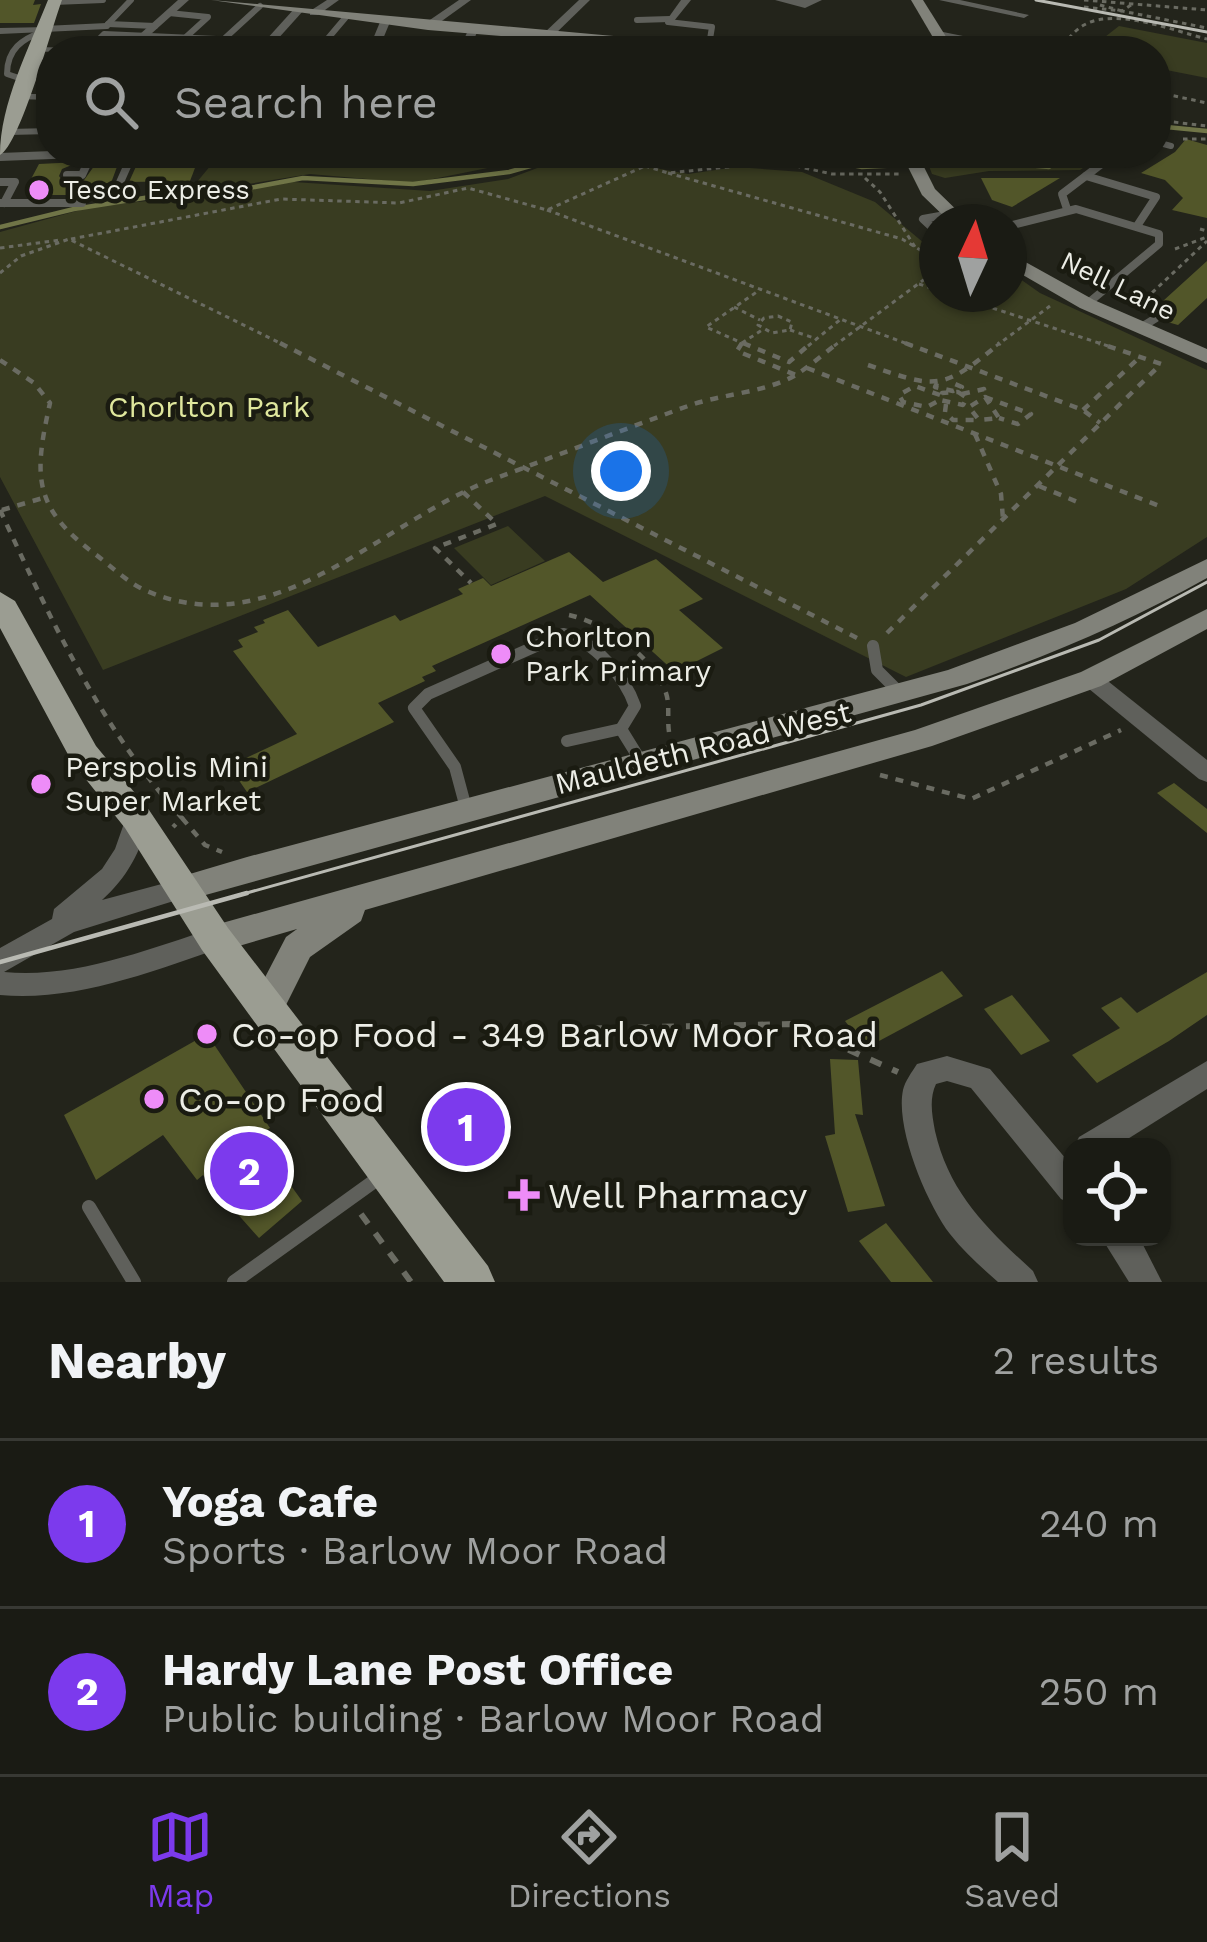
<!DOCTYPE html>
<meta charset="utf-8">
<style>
:root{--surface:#1a1b14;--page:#272822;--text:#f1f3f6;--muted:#9fa1a0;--line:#383934;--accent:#7c3aed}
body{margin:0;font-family:"Work Sans",sans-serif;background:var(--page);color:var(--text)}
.controls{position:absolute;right:36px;bottom:36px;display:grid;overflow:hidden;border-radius:24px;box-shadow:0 3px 9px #0004}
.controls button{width:108px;height:108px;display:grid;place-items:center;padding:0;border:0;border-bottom:3px solid var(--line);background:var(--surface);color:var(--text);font:60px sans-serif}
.compass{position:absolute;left:919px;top:204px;width:108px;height:108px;border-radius:50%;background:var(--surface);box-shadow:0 3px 9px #0004;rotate:4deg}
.you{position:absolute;left:621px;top:471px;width:42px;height:42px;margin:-30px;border:9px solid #fff;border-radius:50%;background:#1a73e8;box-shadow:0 0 0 18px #1a73e833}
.badge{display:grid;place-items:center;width:78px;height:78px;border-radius:50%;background:var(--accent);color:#fff;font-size:39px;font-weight:700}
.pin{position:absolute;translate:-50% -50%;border:6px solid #fff;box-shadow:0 3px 12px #0006}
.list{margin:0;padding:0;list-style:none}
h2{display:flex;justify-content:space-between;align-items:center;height:156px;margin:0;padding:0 48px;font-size:51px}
h2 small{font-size:39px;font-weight:400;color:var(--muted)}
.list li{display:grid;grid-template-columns:78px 1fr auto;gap:36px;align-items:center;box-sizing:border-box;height:168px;padding:0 48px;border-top:3px solid var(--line)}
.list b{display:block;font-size:45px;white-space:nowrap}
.list p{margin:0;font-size:39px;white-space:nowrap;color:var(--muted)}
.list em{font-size:39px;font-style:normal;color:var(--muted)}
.icon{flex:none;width:66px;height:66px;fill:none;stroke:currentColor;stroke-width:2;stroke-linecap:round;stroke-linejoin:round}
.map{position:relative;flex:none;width:1207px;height:1282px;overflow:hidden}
.search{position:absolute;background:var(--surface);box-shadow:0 3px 9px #0004;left:36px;right:36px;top:36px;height:132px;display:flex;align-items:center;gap:30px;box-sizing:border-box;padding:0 42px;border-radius:48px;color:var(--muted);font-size:45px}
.sheet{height:492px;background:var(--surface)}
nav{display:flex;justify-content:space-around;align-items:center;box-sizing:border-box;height:168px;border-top:3px solid var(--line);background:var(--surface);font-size:33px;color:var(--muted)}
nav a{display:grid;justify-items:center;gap:6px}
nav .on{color:var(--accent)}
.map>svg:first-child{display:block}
</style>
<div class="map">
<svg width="1207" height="1282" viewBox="0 0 1207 1282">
<rect width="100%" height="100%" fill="#23241b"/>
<g fill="#393c21">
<path d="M1119,26L1207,43V78L1156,68V51H1087Z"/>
<path d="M221,153H562L413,183L310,174L187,194Z"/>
<path d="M924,153H1105L1080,170L989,171L945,178L932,174Z"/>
<path d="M600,158L688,174L736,167L802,172L875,202L937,254V294H1009V271L1040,293L1207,370V537L1126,589L906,677L545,496L103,670L0,477V232L91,207L147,201L185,203L278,181L430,191L508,179L548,164Z"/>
<path d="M508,526L545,561L491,585L454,548Z"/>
</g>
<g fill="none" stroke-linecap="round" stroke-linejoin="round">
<g stroke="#707547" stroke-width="4.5">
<path d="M1156,126L1207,131"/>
<path d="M792,153L862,167L982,161L1049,167L1069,153"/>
<path d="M0,227L74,209L163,195H212L303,178L413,184L509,172L573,154L679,153"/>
</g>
</g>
<g fill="#525629">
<path d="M0,0H35L33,5L41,4L34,23H0Z"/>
<path d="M1186,139L1207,145V218L1172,210L1183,198L1165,180L1141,173L1175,152Z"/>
<path d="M112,156H121L111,183H97L90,195H31L41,179H31L39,164L79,162L62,169L59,176L64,183H82L97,162Z"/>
<path d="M198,160L190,181L129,182L138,162Z"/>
<path d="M981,178H1060L1012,207L992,200Z"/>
<path d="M1207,261V298L1178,325L1164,321L1161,311H1152Z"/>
<path d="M569,552L603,582L656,559L703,599L679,610L723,648L675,672L590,595L432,666L436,671L422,677L425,681L378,703L394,722L247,792L229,766L297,734L233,651L243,647L238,640L258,632L254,627L265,623L263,620L288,610L318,647L395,615L400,621L463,594L458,589L483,578L491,586Z"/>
<path d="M1174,783L1207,809V833L1157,793Z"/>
<path d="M942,971L963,996L866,1048L845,1021Z"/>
<path d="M1207,972V1015L1169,1041L1097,1083L1072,1055L1120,1028L1101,1008L1121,997L1137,1013Z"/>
<path d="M1012,995L1050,1041L1021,1055L984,1009Z"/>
<path d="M207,1034L270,1128L265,1131L290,1161L279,1169L302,1201L259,1238L203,1175L197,1180L163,1135L96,1180L64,1115Z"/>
<path d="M830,1059L858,1060L863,1115L855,1114L885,1206L848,1212L825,1136L835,1134Z"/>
<path d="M886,1223L933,1282H891L859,1241Z"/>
</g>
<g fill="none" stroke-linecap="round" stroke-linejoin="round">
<g stroke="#6a6b62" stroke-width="3" stroke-dasharray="4.5 4.5" stroke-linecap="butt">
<path d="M1084,0L1207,10"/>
<path d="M1100,5L1122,11"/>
<path d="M1131,5L1122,11L1207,28"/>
<path d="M1084,7L1122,11"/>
<path d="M1056,51C1066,43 1073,31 1084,25C1116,7 1174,31 1207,39"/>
<path d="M1156,92L1207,103"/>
<path d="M1156,120L1207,126"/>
<path d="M1183,139H1207"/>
<path d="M321,157L485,165"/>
<path d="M932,157L998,153"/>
<path d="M221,162L315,166L324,153"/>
<path d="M645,166L668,173L778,162L832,174H900"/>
<path d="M668,173L902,239L937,260"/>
<path d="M865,178L880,192L917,250"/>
<path d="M547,210L913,346"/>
<path d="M1200,229L1207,231"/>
<path d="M71,239L281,199L399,203L468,188L547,210L645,166L651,153"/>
<path d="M0,248L60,240"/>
<path d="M1175,249L1207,237"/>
<path d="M0,273L21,256L69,239L286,346"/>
<path d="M919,284L937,290"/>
<path d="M950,294L1108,346"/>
<path d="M1139,305L1207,241"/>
<path d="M734,307L760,320"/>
<path d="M778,316L792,322L790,330L772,333L758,325L764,318Z"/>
<path d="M790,330L817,339"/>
<path d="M742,343L750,346"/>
<path d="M742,343L762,330"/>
<path d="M740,346L742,343L706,327L761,289"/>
<path d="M808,346L841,319"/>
<path d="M834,346L937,270"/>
<path d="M996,346L1050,306"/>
</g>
<g stroke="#6a6b62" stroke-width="4.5" stroke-dasharray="8 8" stroke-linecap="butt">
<path d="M280,343L859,639"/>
<path d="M742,343L737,351L796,375"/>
<path d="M743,343L789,362L811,343"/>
<path d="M905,343L1083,410L1100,423"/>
<path d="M0,360L34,383L50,403C34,475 32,507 95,554C111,566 129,584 147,591C275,646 381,522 491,480C556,456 622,430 688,406C721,394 763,393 794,376C809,367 823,354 838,343"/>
<path d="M868,365C937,389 942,391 1000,343"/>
<path d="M807,368L1162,507"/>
<path d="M937,383L935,387L953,391L962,387L948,381"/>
<path d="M958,392L967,398L963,405L940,400L942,393Z"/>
<path d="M962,394L984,389L985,397"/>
<path d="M940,395L915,386L899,395L903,402L927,407L940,400"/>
<path d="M985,397L999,418L979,420L969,407Z"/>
<path d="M985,397L1031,414L1018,424L999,418"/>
<path d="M946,404L945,412L953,420H979"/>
<path d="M1083,410L1140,357"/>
<path d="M975,434L1001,494L1003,519"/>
<path d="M1039,486L1080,503"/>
<path d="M463,492L497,524L435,548L471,583"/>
<path d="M0,510C51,620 100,727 182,818L173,827"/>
<path d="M2,510L43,498"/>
<path d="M569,615C605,623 653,656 666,693C670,705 667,719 669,732"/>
<path d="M887,633L1161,364L1099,343"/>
<path d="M880,775L971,799L1121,730"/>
<path d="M182,818L205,845L222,852"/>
</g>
<g stroke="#6a6b62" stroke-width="6" stroke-dasharray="12 12" stroke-linecap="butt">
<path d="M566,1029L791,1024L898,1072"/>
<path d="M361,1214L411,1282"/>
</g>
<g stroke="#5f605b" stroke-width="6">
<path d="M54,2L103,0"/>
<path d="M169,13L208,17L186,37"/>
<path d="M637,20L670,19"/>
<path d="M668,22L712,27L710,39"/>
<path d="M108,24L155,26"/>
<path d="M107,25L131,0"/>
<path d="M44,29L107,26"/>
<path d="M224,39L260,6"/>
<path d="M324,43L346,17"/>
<path d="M376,45L463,51"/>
<path d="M87,51L104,34L376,46"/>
<path d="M25,80L7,74C7,49 22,39 44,31"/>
<path d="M9,132L51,131"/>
<path d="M1156,142L1171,146"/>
<path d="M79,154L104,153"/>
</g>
<g stroke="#5f605b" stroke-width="8">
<path d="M0,157L104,153"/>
<path d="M67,175H82L92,153"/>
<path d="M1086,176L1156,197L1137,226"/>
<path d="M0,182H15L4,203"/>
<path d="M117,189L133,153"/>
<path d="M0,203H82"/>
<path d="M1067,209L1062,194L1116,153"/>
<path d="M1009,226L1076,209L1159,234V244L1087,304"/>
<path d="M937,232L923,219L951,214"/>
<path d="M1140,328L1156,318"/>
</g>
<g stroke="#5f605b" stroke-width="12">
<path d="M873,646L877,670L900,693"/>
<path d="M567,741L621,729"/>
<path d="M466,808L455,767L414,708L428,694L563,634C594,640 625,677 635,706L621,729L642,763"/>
</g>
<g stroke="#5f605b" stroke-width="14">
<path d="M89,1207L134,1282"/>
<path d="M234,1282L380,1177"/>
</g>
<g fill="#5f605b" fill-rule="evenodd">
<path d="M178,0H189L132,51H121Z"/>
<path d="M327,0H339L318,15H310V11Z"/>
<path d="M459,0H471L432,28H424V24Z"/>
<path d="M579,0H590L551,38H543V34Z"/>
<path d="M681,0H691L674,21H666Z"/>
<path d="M775,0H822L805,8Z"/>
<path d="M939,0H960L1029,15L1024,18Z"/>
<path d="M294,9L303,11L267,51H256Z"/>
<path d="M385,19L390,22L378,51H368L380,22Z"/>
<path d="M48,27L44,32L0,34V28Z"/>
<path d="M469,28L478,30L469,51H459Z"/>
<path d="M938,31L1018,47L1023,50L1007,51L934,36Z"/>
<path d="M876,37L890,51H879L871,40Z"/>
<path d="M37,47L79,48L84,51L33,52Z"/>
<path d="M20,94H51V100L16,99L14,97Z"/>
<path d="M1091,672L1099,674L1207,760V782L1199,779L1083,684L1080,679L1083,674Z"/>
<path d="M137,810L146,812L149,819C141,851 127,878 102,900L184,878L193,881L197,888L193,895L74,932L4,972C75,979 148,949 215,928L224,931L228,939L224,947C153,971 76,1002 0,995V948L52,919L54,909L102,869L115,849L128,812Z"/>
<path d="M947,1056L990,1069L1072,1166V1204L1061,1199L971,1088L947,1081L936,1084C929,1099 932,1115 935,1131C949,1193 988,1230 1033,1271L1038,1282H998C981,1267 964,1252 950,1234C927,1204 895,1128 903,1090C905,1081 912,1072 917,1064Z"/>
<path d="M1207,1061V1089L1115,1147H1074L1079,1137Z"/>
<path d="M1101,1237H1139L1162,1282H1129Z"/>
</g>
<g fill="#81827a" fill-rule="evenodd">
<path d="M211,0L736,47L743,51H685L428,30Z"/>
<path d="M911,0H923L955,51H941Z"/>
<path d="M901,153H917L935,189L969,222H950L922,195Z"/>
<path d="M1009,253L1094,300L1207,349V363L1080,308L1009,267Z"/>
<path d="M1207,559V578C1130,621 1051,655 967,684L184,901L173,897L168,888L173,879L247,857L948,670L1075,623Z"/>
<path d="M1207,609V629L1101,686L932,746L365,910L361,921L310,957L279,1019L267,1023L255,1019L249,1008L286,937L297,929L215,953L203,949L198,939L203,929L215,925L915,730L1081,672Z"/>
</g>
<g fill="#9b9d92" fill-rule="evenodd">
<path d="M48,0H62C51,30 20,145 0,155C0,104 29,48 48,0Z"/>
<path d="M0,592L15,601L96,746L149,810L228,928L488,1266L495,1282H444L202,950L125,828L72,762L0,628Z"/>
</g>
<g stroke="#b9bab3" stroke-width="3">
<path d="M1036,0L1207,32"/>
<path d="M236,896L921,705L1099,640L1207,582"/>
</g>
<path stroke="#b9bab3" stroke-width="4.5" d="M0,962L247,893"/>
</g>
<g fill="#ee8cf8" stroke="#1a1b11" stroke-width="4.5">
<circle cx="39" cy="190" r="12"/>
<circle cx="501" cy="654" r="12"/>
<circle cx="41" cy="784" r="12"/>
<circle cx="207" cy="1034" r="12"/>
<circle cx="154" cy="1099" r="12"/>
<path d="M518 1177h12v12h12v12h-12v12h-12v-12h-12v-12h12z"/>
</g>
<g text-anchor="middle" stroke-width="9" stroke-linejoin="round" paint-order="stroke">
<g font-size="27" fill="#ecede6" stroke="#1a1b11" text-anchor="start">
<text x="63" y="199">Tesco Express</text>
</g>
<g font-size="27" fill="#ecede6" stroke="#1a1b11">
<text transform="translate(1118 286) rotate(26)" y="9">Nell Lane</text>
</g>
<g font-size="30" fill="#dfe79d" stroke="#1a1b11">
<text x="209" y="417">Chorlton Park</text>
</g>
<g font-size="30" fill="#ecede6" stroke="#1a1b11" text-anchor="start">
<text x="525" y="647">Chorlton<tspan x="525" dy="34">Park Primary</tspan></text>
<text x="65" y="777">Perspolis Mini<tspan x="65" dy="34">Super Market</tspan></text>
</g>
<g font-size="30" fill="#ecede6" stroke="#1a1b11">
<text transform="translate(703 748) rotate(-14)" y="10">Mauldeth Road West</text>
</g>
<g font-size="36" fill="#ecede6" stroke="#1a1b11" text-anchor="start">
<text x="231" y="1047">Co-op Food - 349 Barlow Moor Road</text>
<text x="178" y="1112">Co-op Food</text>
<text x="548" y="1208">Well Pharmacy</text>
</g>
</g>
</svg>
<div class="controls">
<button><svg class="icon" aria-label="locate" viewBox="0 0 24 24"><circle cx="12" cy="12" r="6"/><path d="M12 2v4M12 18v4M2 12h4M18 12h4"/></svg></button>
</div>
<svg class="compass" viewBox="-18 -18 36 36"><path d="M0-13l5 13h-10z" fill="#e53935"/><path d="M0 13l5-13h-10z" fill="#9fa1a0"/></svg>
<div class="you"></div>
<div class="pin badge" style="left:466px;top:1127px">1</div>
<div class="pin badge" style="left:249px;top:1171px">2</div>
<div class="search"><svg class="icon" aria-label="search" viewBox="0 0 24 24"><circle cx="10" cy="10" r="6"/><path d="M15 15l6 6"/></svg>Search here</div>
</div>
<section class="sheet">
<h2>Nearby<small>2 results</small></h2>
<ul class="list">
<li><span class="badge">1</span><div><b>Yoga Cafe</b><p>Sports · Barlow Moor Road</p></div><em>240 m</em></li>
<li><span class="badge">2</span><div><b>Hardy Lane Post Office</b><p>Public building · Barlow Moor Road</p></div><em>250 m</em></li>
</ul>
</section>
<nav>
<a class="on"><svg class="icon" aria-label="map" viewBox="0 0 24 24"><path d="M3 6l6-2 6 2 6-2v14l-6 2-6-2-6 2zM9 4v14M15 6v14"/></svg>Map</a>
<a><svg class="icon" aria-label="directions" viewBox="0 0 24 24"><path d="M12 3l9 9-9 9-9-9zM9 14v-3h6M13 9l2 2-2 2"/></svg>Directions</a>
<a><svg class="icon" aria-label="saved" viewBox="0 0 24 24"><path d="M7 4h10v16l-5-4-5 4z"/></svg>Saved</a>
</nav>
